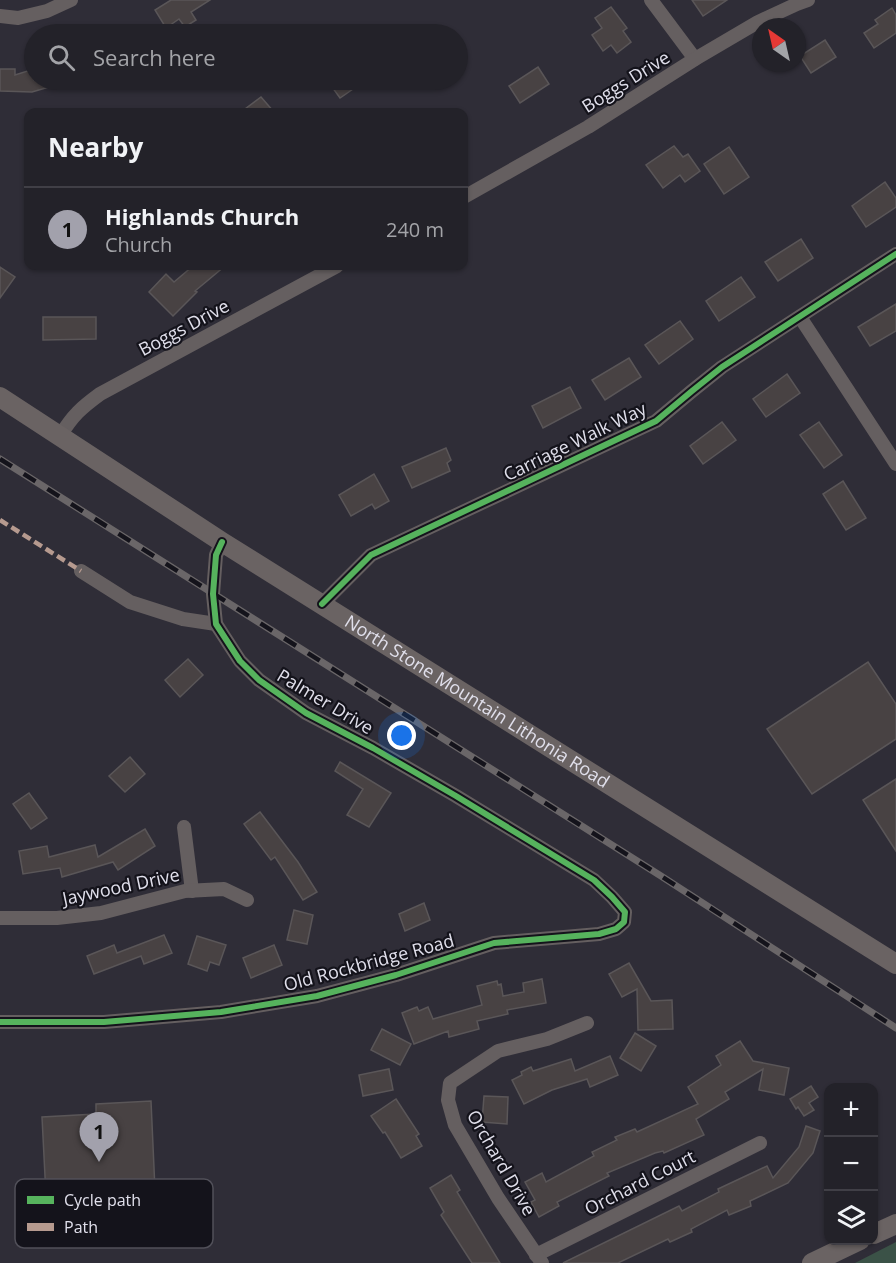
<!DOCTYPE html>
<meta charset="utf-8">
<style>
:root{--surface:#232229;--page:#2b2a31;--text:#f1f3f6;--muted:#a3a4a8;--line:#403f46;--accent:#a2a1ac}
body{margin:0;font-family:"Open Sans",sans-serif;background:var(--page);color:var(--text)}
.controls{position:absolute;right:18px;bottom:18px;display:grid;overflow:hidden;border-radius:12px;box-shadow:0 2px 4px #0004}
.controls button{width:54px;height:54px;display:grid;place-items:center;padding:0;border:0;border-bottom:2px solid var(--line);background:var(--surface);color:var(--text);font:30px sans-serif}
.compass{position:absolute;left:752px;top:18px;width:54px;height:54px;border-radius:50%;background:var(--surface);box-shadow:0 2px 4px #0004;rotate:326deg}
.you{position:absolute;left:402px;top:736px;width:21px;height:21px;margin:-15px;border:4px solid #fff;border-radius:50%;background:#1a73e8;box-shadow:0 0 0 9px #1a73e833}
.badge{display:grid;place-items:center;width:39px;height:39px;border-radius:50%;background:var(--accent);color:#111;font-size:20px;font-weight:700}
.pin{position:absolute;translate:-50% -50px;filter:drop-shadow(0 2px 3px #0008)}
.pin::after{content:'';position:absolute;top:32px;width:21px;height:18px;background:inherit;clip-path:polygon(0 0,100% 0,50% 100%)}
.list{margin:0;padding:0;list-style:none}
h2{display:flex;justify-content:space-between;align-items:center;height:78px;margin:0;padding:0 24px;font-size:26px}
h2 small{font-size:20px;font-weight:400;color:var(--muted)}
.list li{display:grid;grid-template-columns:39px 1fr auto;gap:18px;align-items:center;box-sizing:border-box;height:84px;padding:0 24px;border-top:2px solid var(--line)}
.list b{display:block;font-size:22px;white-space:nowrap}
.list p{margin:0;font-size:20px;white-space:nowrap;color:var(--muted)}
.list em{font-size:20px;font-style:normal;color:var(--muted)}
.icon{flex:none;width:33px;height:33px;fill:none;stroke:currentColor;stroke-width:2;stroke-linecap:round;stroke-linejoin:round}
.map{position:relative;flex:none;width:896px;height:1263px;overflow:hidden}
.search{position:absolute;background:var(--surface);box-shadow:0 2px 4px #0004;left:24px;top:24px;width:444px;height:66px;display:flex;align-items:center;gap:15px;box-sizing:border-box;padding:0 21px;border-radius:33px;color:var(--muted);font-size:22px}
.panel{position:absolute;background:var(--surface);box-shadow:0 2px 4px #0004;left:24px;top:108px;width:444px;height:162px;border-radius:12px}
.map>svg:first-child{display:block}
</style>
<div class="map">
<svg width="896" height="1263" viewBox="0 0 896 1263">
<rect width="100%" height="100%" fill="#2f2d37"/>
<path fill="#3b5247" d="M896,1242V1263H855Z"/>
<g fill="#484243" stroke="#5a5658" stroke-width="1.5">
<path d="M171,0H210L191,12L196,20L185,27L179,19L166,28L155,10Z"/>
<path d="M692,0H727L703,16Z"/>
<path d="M611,7L627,28L623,31L631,42L617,53L611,45L603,51L592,35L602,28L595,18Z"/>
<path d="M892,8L896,15V33L874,48L864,33L878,24L875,20Z"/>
<path d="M825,40L836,57L811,73L800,56Z"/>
<path d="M538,67L549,84L520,103L509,86Z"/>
<path d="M0,69H15V75L34,69V80H63V83L32,92L0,91Z"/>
<path d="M327,80H366L340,98Z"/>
<path d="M261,97L274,112H241Z"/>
<path d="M674,146L683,157L688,154L700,171L685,182L680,175L663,188L646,165Z"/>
<path d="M729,147L749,177L724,194L704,164Z"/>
<path d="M885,182L896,198V207L866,227L852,206Z"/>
<path d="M801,239L813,258L778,281L765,262Z"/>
<path d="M193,266H225L195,291L197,292L173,316L149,292L166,274L174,282Z"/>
<path d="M0,267L15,277L0,298Z"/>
<path d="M741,277L755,297L719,321L706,301Z"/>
<path d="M896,304V331L870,346L858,327Z"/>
<path d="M43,317H96V339L43,340Z"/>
<path d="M680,321L693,339L659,364L645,345Z"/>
<path d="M629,358L641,377L605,400L592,380Z"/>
<path d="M787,374L800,393L766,417L753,399Z"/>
<path d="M570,387L581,408L543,428L532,406Z"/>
<path d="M722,422L736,440L703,464L690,446Z"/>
<path d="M819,422L842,455L824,468L800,435Z"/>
<path d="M446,448L451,460L447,463L450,471L412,488L402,467Z"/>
<path d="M374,474L389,501L375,509L372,504L351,516L339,495Z"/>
<path d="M843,481L866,518L846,530L823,494Z"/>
<path d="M188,659L203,675L180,697L165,680Z"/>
<path d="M868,662L896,704V739L812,794L767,729Z"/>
<path d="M130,757L145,774L125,792L109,776Z"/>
<path d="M340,762L391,793L369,827L347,815L363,789L335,771Z"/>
<path d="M896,779V851L863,800Z"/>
<path d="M29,793L47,818L31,829L13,804Z"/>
<path d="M260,812L298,862L317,892L303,900L275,857L271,860L244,824Z"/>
<path d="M145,829L155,846L118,870L113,862L62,877L60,868L23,874L19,851L47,846L49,857L95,845L98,857Z"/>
<path d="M424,903L430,920L405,931L399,914Z"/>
<path d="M294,910L313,915L307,944L287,940Z"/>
<path d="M164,935L172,953L144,964L141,956L94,974L87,956L114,945L117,953Z"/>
<path d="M197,936L226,945L219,965L210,962L207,971L188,964Z"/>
<path d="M274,945L282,965L251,978L243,958Z"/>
<path d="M629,963L651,1001L672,1000L673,1029L638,1030L637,989L622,997L609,974Z"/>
<path d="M542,979L546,1003L507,1010L508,1014L477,1021L479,1029L449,1037L448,1031L414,1044L402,1013L417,1007L419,1011L428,1007L433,1019L482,1005L477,986L497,981L498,985L501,984L503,996L524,992L523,983Z"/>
<path d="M382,1029L411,1044L400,1065L371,1050Z"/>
<path d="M635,1033L656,1046L641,1071L620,1058Z"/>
<path d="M740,1041L753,1061L789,1068L784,1095L759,1090L763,1069L725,1092L729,1099L696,1119L704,1135L664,1153L663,1151L655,1153L607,1173L609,1176L557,1202L559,1206L539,1217L531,1202L535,1200L525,1182L542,1173L546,1182L594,1156L592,1152L617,1140L615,1137L635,1129L637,1132L698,1104L688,1087L721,1065L716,1056Z"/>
<path d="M610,1056L618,1075L590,1087L587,1079L552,1090L524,1104L512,1080L522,1075L521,1072L531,1067L533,1071L571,1059L575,1071Z"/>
<path d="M389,1069L393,1090L363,1096L359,1075Z"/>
<path d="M811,1086L818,1097L809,1103L814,1110L804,1116L798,1107L796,1109L790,1099Z"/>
<path d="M484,1096L508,1097L507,1124L482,1122Z"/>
<path d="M396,1099L419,1134L416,1136L422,1146L401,1158L385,1132L383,1133L371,1116Z"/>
<path d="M151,1101L155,1190L143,1191V1203L113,1205V1192L46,1196L42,1117L96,1114V1104Z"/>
<path d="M806,1126L820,1131L813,1153L788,1183L750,1201L751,1206L729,1215L727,1210L691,1229L692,1232L670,1242L668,1239L618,1263H563L679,1206L682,1211L719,1192L718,1189L767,1166L773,1178L799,1147Z"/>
<path d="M451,1175L460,1190L457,1192L500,1263H472L441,1215L444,1212L430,1188Z"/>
</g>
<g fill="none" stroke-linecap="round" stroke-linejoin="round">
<g stroke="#655f60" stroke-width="14">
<path d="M651,0L695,59"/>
<path d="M0,16L18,18L47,11L71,0"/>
<path d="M464,197L588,127L695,59L758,22L797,4L808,0"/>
<path d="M800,317L896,464"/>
<path d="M60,436C73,415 81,408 100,394L337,266"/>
<path d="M81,571L130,602L183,619L216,624"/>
<path d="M322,604L371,555L656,421L692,391L722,367L896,254"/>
<path d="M184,827L192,891"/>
<path d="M0,918H57L101,913L185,891L224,889L247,900"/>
<path d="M0,1022H104L221,1012L317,996L396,975L494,943L599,934L616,929L624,922L625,912L612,897L594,880L456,796L373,748L306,713L259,680L240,661L216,624L213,594L216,555L222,542"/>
<path d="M536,1255L760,1143"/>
<path d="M542,1263L498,1198L455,1125L448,1100L450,1083L498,1051L547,1039L587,1023"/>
</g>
<g stroke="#6a6363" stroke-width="20">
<path id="s1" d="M0,397L222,542L896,964"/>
<path d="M874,1234L896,1224"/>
<path d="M812,1263L860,1240"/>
</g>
<g stroke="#6a6668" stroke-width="7">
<path id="rail" d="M0,459L661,876L896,1028"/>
</g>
<use href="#rail" stroke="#14131b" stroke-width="4.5" stroke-dasharray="14" stroke-linecap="butt"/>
<path stroke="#b69a8f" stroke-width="4.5" stroke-dasharray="9 4.5" stroke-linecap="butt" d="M0,520L81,571"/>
<g stroke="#14131b" stroke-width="10">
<g id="cycleway">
<path d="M322,604L371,555L656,421L692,391L722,367L896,254"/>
<path d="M0,1022H104L221,1012L317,996L396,975L494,943L599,934L616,929L624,922L625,912L612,897L594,880L456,796L373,748L306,713L259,680L240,661L216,624L213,594L216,555L222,542"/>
</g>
</g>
<use href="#cycleway" stroke="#56b35d" stroke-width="6"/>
</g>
<g text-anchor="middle" stroke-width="4.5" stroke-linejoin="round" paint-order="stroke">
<g font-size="18" fill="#e0dfeb" stroke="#14131b">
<text transform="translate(626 82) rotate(-32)" y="6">Boggs Drive</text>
<text transform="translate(184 328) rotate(-28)" y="6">Boggs Drive</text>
<text transform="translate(575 442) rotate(-26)" y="6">Carriage Walk Way</text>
<text transform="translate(325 702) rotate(31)" y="6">Palmer Drive</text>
<text dy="6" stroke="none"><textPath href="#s1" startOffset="566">North Stone Mountain Lithonia Road</textPath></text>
<text transform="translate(121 887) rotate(-12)" y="6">Jaywood Drive</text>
<text transform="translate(369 963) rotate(-15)" y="6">Old Rockbridge Road</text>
<text transform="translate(501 1163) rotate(60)" y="6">Orchard Drive</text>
<text transform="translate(640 1183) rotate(-27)" y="6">Orchard Court</text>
</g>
</g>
<rect x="15" y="1179" width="198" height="69" rx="9" fill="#14131b" stroke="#515059" stroke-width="1.5"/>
<rect x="27" y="1196" width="27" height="8" fill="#56b35d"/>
<rect x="27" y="1223" width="27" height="8" fill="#b69a8f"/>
<g font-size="16" fill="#e0dfeb">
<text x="64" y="1206">Cycle path</text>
<text x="64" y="1233">Path</text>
</g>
</svg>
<div class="controls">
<button>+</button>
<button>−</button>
<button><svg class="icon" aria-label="layers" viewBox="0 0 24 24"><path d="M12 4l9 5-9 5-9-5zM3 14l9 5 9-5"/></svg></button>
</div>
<svg class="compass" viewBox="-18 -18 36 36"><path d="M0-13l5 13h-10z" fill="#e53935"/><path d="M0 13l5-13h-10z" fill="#a3a4a8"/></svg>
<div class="you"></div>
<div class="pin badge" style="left:99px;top:1162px">1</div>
<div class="search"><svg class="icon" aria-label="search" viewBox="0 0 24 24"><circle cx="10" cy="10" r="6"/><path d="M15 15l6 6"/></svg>Search here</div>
<section class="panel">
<h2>Nearby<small></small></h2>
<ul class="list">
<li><span class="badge">1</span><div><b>Highlands Church</b><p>Church</p></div><em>240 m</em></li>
</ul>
</section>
</div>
